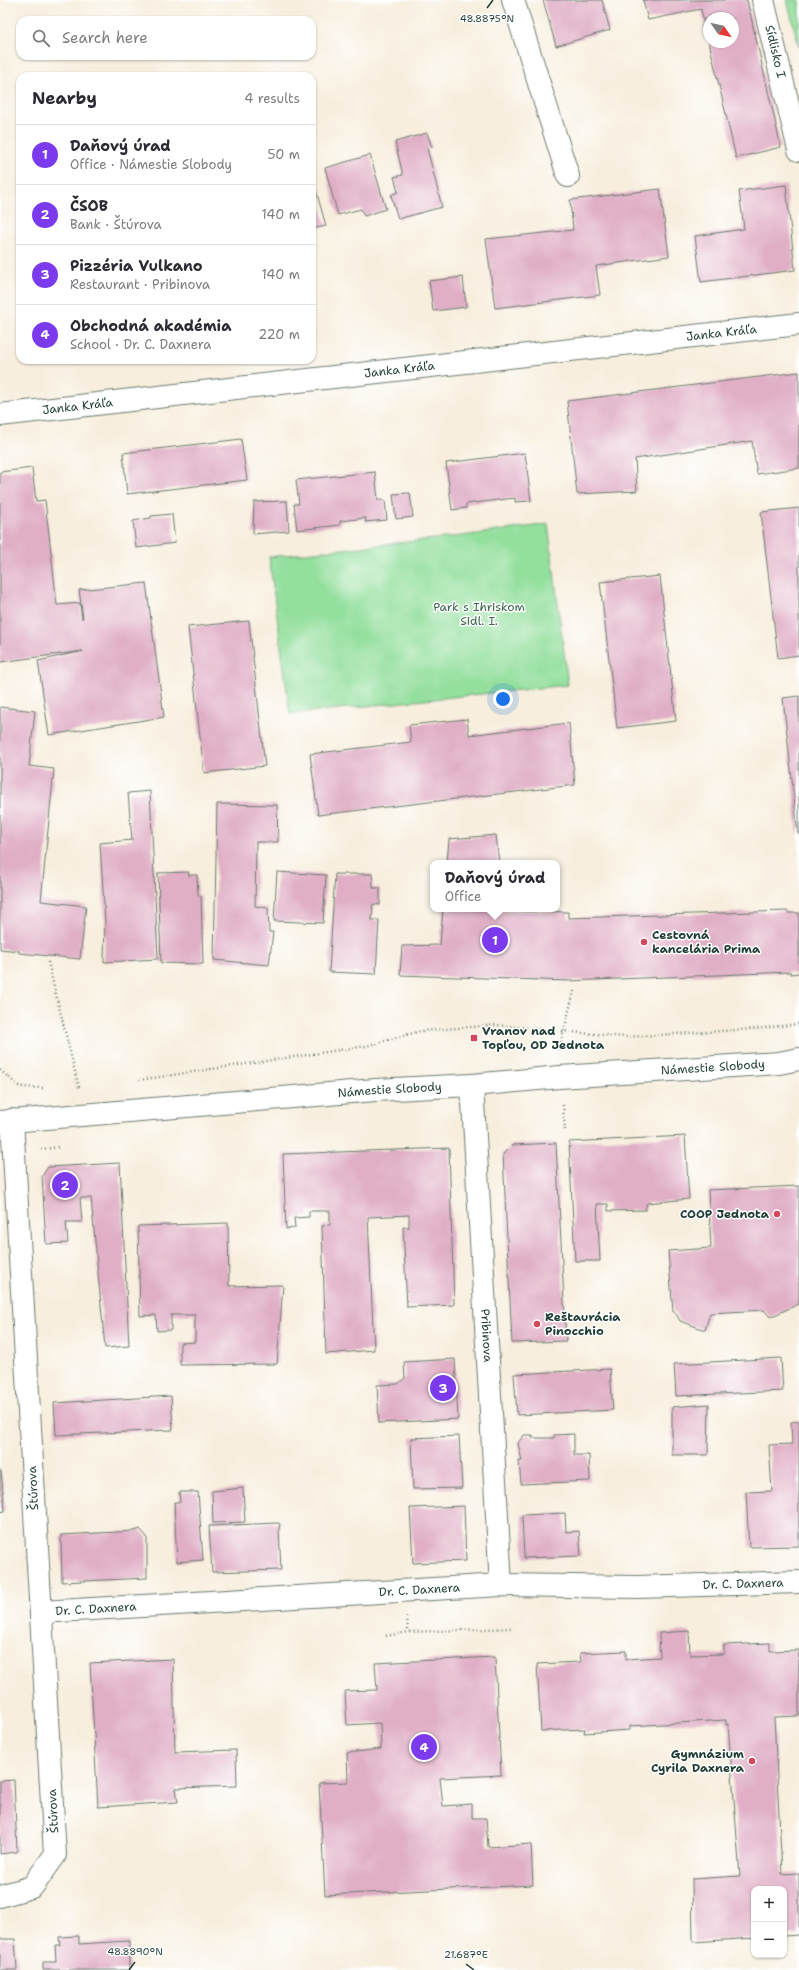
<!DOCTYPE html>
<meta charset="utf-8">
<style>
:root{--surface:#fff;--page:#f7f7f7;--text:#2b2b33;--muted:#7c7c81;--line:#e1e1e2;--accent:#7c3aed}
body{margin:0;font-family:"Shantell Sans",sans-serif;background:var(--page);color:var(--text)}
.controls{position:absolute;right:12px;bottom:12px;display:grid;overflow:hidden;border-radius:8px;box-shadow:0 1px 3px #0004}
.controls button{width:36px;height:36px;display:grid;place-items:center;padding:0;border:0;border-bottom:1px solid var(--line);background:var(--surface);color:var(--text);font:20px sans-serif}
.compass{position:absolute;left:703px;top:12px;width:36px;height:36px;border-radius:50%;background:var(--surface);box-shadow:0 1px 3px #0004;rotate:124deg}
.you{position:absolute;left:503px;top:699px;width:14px;height:14px;margin:-10px;border:3px solid #fff;border-radius:50%;background:#1a73e8;box-shadow:0 0 0 6px #1a73e833}
.badge{display:grid;place-items:center;width:26px;height:26px;border-radius:50%;background:var(--accent);color:#fff;font-size:13px;font-weight:700}
.pin{position:absolute;translate:-50% -50%;border:2px solid #fff;box-shadow:0 1px 4px #0006}
.popup{position:absolute;left:430px;top:860px;width:130px;height:52px;box-sizing:border-box;display:grid;place-content:center;border-radius:8px;background:var(--surface);filter:drop-shadow(0 1px 3px #0005);font-size:13px;white-space:nowrap;color:var(--muted)}
.popup b{font-size:15px;color:var(--text)}
.popup::after{content:'';position:absolute;left:50%;top:100%;margin-left:-8px;border:8px solid transparent;border-top-color:var(--surface)}
.list{margin:0;padding:0;list-style:none}
h2{display:flex;justify-content:space-between;align-items:center;height:52px;margin:0;padding:0 16px;font-size:17px}
h2 small{font-size:13px;font-weight:400;color:var(--muted)}
.list li{display:grid;grid-template-columns:26px 1fr auto;gap:12px;align-items:center;box-sizing:border-box;height:60px;padding:0 16px;border-top:1px solid var(--line)}
.list b{display:block;font-size:15px;white-space:nowrap}
.list p{margin:0;font-size:13px;white-space:nowrap;color:var(--muted)}
.list em{font-size:13px;font-style:normal;color:var(--muted)}
.icon{flex:none;width:22px;height:22px;fill:none;stroke:currentColor;stroke-width:2;stroke-linecap:round;stroke-linejoin:round}
.map{position:relative;flex:none;width:799px;height:1970px;overflow:hidden}
.search{position:absolute;background:var(--surface);box-shadow:0 1px 3px #0004;left:16px;top:16px;width:300px;height:44px;display:flex;align-items:center;gap:10px;box-sizing:border-box;padding:0 14px;border-radius:12px;color:var(--muted);font-size:15px}
.panel{position:absolute;background:var(--surface);box-shadow:0 1px 3px #0004;left:16px;top:72px;width:300px;height:292px;border-radius:12px}
.map>svg:first-child{display:block}
</style>
<div class="map">
<svg width="799" height="1970" viewBox="0 0 799 1970">
<rect width="100%" height="100%" fill="#fff"/>
<filter id="ink" filterUnits="userSpaceOnUse"><feTurbulence type="fractalNoise" baseFrequency=".025" numOctaves="2"/><feDisplacementMap in="SourceGraphic" scale="8" xChannelSelector="R" yChannelSelector="G"/><feConvolveMatrix kernelMatrix="1 2 1 2 8 2 1 2 1" color-interpolation-filters="sRGB"/></filter>
<filter id="wash" filterUnits="userSpaceOnUse"><feTurbulence type="fractalNoise" baseFrequency=".012" numOctaves="4" result="noise"/><feDisplacementMap in="SourceGraphic" scale="16" xChannelSelector="R" yChannelSelector="G"/><feGaussianBlur stdDeviation="0.9" result="paint"/><feColorMatrix in="noise" values="0 0 0 0 0 0 0 0 0 0 0 0 0 0 0 0 0 1.4 0 .05"/><feComposite in="paint" operator="in"/></filter>
<g filter="url(#wash)">
<rect width="100%" height="100%" fill="#f7eedd"/>
<g fill="#93df9c" stroke="#598e68">
<path d="M787,0H799V47Z"/>
<path d="M548,524L568,685L290,714L269,557L462,536Z"/>
</g>
<g id="blocks">
<g fill="#e0afc6">
<path d="M543,0H602L610,30L556,46Z"/>
<path d="M643,0H747L781,147L736,158L709,42H733V18H709L708,40L701,9L648,20Z"/>
<path d="M427,133L432,147L427,148L442,207L398,219L391,195L398,192L394,177L403,175L395,142Z"/>
<path d="M370,155L386,209L364,216L361,209L338,215L325,168Z"/>
<path d="M312,176L326,226L312,229Z"/>
<path d="M786,185L795,270L701,282L695,236L744,229L739,191Z"/>
<path d="M660,189L669,256L596,266L600,295L495,308L486,239L573,230L570,200Z"/>
<path d="M463,277L466,307L433,311L429,281Z"/>
<path d="M799,372V468L757,474L752,441L635,459L637,491L577,494L567,401Z"/>
<path d="M241,439L247,480L127,494L123,453Z"/>
<path d="M525,453L531,501L515,502V498L466,504V508L452,510L446,463Z"/>
<path d="M32,468L36,501L45,500L57,605L80,603L82,619L83,618L79,590L146,583L164,717L49,735L38,661L83,651L0,662V472Z"/>
<path d="M375,472L378,500H385L387,520L365,522L366,518L340,521V525L297,530L294,504H299L296,480Z"/>
<path d="M410,493L413,517L396,519L393,494Z"/>
<path d="M287,501L289,531L253,534L254,502Z"/>
<path d="M799,508V655L778,658L761,512Z"/>
<path d="M172,514L175,543L136,548L133,521L151,518V516Z"/>
<path d="M660,576L676,721L617,728L600,582Z"/>
<path d="M249,621L265,766L204,773L188,627Z"/>
<path d="M799,696V834H798L783,698Z"/>
<path d="M0,707L35,711L29,766L54,769L41,901L86,906L80,959L19,953V951L0,949Z"/>
<path d="M467,719L469,735L569,723L575,785L318,815L310,754L411,742L409,725Z"/>
<path d="M150,791L158,959L104,962L105,921L100,843L132,840L128,793Z"/>
<path d="M217,804L277,805L278,842H256L255,906L268,908L269,932H273L269,965L214,960Z"/>
<path d="M496,835L499,863H447L449,839Z"/>
<path d="M189,872L188,875H197L198,895L201,896L203,964L161,963L158,873Z"/>
<path d="M277,872L326,875L323,923L274,921Z"/>
<path d="M335,874H372L373,888H380V905L373,904L372,920H379L376,974L329,972Z"/>
<path d="M443,909L568,912V918L787,911L788,913H799V973L791,974V972L568,981L400,975L402,946L440,945Z"/>
<path d="M685,1136L689,1199L647,1203L645,1210L608,1211V1204H597L600,1261H575L569,1142Z"/>
<path d="M556,1143L566,1341L512,1343L503,1154L512,1145Z"/>
<path d="M449,1148L454,1305L407,1307L403,1227H409V1215L368,1217L374,1350L326,1354L322,1226L330,1225V1211H309V1217L294,1218L295,1228L286,1229L283,1154Z"/>
<path d="M120,1163L129,1346L105,1348L91,1198H80L82,1222H66L68,1243L46,1244L42,1176L48,1167Z"/>
<path d="M799,1186V1304L770,1317L764,1310L710,1313L705,1330L680,1321L675,1312H673L668,1251L711,1248L708,1190Z"/>
<path d="M228,1223L229,1286L283,1285L277,1364L180,1365V1343L195,1342V1315H171V1330L157,1331L156,1315L140,1316L138,1226Z"/>
<path d="M781,1358L783,1391L676,1396L674,1364Z"/>
<path d="M455,1359L458,1419L379,1423L377,1385L398,1384L405,1378L404,1362Z"/>
<path d="M610,1369L613,1410L517,1415L514,1374Z"/>
<path d="M171,1396L173,1430L56,1435L54,1403Z"/>
<path d="M709,1404L708,1455H672V1407Z"/>
<path d="M799,1421V1546L749,1547L746,1492L772,1491L769,1445L792,1444L791,1422Z"/>
<path d="M574,1434V1455H589L590,1481L521,1484L519,1461H522L518,1443L524,1435H533L532,1438H554V1435Z"/>
<path d="M459,1436L462,1488L413,1489L411,1438Z"/>
<path d="M0,1471H1L5,1511L0,1512Z"/>
<path d="M243,1488L245,1522L213,1523L212,1491Z"/>
<path d="M179,1492H198L203,1560L177,1562L174,1502H180Z"/>
<path d="M464,1506L466,1561L413,1563L410,1508Z"/>
<path d="M565,1513L566,1532L579,1531L581,1556L524,1558L522,1515Z"/>
<path d="M278,1523L280,1524L279,1529L281,1570L212,1572L209,1526Z"/>
<path d="M140,1529L147,1537V1578L62,1582L61,1535L135,1531Z"/>
<path d="M689,1631L690,1655L724,1654V1645L770,1643V1651L799,1650V1716L774,1717L782,1874L799,1873V1935L784,1936V1889H754V1938L693,1942L692,1879L740,1876L728,1724L726,1725V1720L630,1726V1730L584,1733L585,1729L541,1731L537,1664L581,1662L580,1653L626,1651V1659L660,1657L659,1633Z"/>
<path d="M495,1657L501,1775L440,1778L443,1806L472,1804V1818H486L488,1847L531,1844L533,1885L325,1895L319,1783L348,1782L347,1753L381,1749L380,1723L347,1725L345,1691L377,1690L375,1663Z"/>
<path d="M173,1659L175,1752L236,1750L237,1786L176,1788L178,1802L98,1807L90,1663Z"/>
<path d="M14,1780L17,1852L0,1854V1781Z"/>
<path d="M79,1936V1944L129,1941V1970H43V1962H56L55,1945H60L59,1937Z"/>
<path d="M0,1939H15L17,1970H0Z"/>
</g>
</g>
</g>
<g filter="url(#ink)">
<use href="#blocks" fill-opacity="0" stroke="#6b7b6f" stroke-width="1"/>
<g fill="none" stroke-linecap="round" stroke-linejoin="round">
<g stroke="#6b7b6f" stroke-width="24">
<g id="minor">
<path d="M513,0L568,176"/>
<path id="s1" d="M763,0L799,150"/>
<path id="s2" d="M0,415L799,324"/>
<path id="s3" d="M472,1085L501,1585"/>
<path id="s4" d="M0,1122L375,1090L472,1085L560,1077L779,1063L799,1059"/>
<path id="s5" d="M41,1612L501,1585L637,1587L799,1582"/>
<path d="M0,1896L32,1887L55,1855L12,1120"/>
</g>
</g>
<g stroke="#6b7b6f" stroke-width="2.5" stroke-dasharray="1 3" stroke-linecap="butt">
<path d="M48,962L79,1088"/>
<path d="M559,1050L574,991"/>
<path d="M0,1070L20,1087L43,1088"/>
<path d="M139,1080L366,1046L421,1031L496,1025L625,1037L755,1029L799,1024"/>
<path d="M563,1105L565,1130"/>
<path d="M41,1149L60,1147"/>
<path d="M407,1617L408,1632"/>
<path d="M386,1636L408,1632L512,1628"/>
</g>
<use href="#minor" stroke="#fff" stroke-width="22"/>
</g>
</g>
<path fill="none" stroke="#1f3d34" stroke-width="1.5" d="M487,8L493,0M466,1964L474,1970M129,1970L135,1962"/>
<g fill="#d1495b" stroke="#fff" stroke-width="1.5">
<circle cx="644" cy="942" r="4"/>
<rect x="470" y="1034" width="8" height="8" rx="2"/>
<circle cx="777" cy="1214" r="4"/>
<circle cx="537" cy="1324" r="4"/>
<circle cx="752" cy="1761" r="4"/>
</g>
<g text-anchor="middle" stroke-width="3" stroke-linejoin="round" paint-order="stroke">
<g font-size="12" fill="#1f3d34" stroke="#fff">
<text dy="4" stroke="none"><textPath href="#s1" startOffset="53">Sídlisko I</textPath></text>
<text dy="4" stroke="none"><textPath href="#s2" startOffset="726">Janka Kráľa</textPath></text>
<text dy="4" stroke="none"><textPath href="#s2" startOffset="402">Janka Kráľa</textPath></text>
<text dy="4" stroke="none"><textPath href="#s2" startOffset="78">Janka Kráľa</textPath></text>
<text dy="4" stroke="none"><textPath href="#s4" startOffset="715">Námestie Slobody</textPath></text>
<text dy="4" stroke="none"><textPath href="#s4" startOffset="391">Námestie Slobody</textPath></text>
<text dy="4" stroke="none"><textPath href="#s3" startOffset="251">Pribinova</textPath></text>
<text transform="translate(33 1488) rotate(-93)" y="4">Štúrova</text>
<text dy="4" stroke="none"><textPath href="#s5" startOffset="703">Dr. C. Daxnera</textPath></text>
<text dy="4" stroke="none"><textPath href="#s5" startOffset="379">Dr. C. Daxnera</textPath></text>
<text dy="4" stroke="none"><textPath href="#s5" startOffset="55">Dr. C. Daxnera</textPath></text>
<text transform="translate(53 1811) rotate(-93)" y="4">Štúrova</text>
</g>
<g font-size="12" fill="#3c664e" stroke="#fff">
<text x="479" y="611">Park s Ihriskom<tspan x="479" dy="14">Sidl. I.</tspan></text>
</g>
<g font-size="12" font-weight="bold" fill="#1f3d34" stroke="#fff" text-anchor="start">
<text x="652" y="939">Cestovná<tspan x="652" dy="14">kancelária Prima</tspan></text>
<text x="482" y="1035">Vranov nad<tspan x="482" dy="14">Topľou, OD Jednota</tspan></text>
<text x="769" y="1218" text-anchor="end">COOP Jednota</text>
<text x="545" y="1321">Reštaurácia<tspan x="545" dy="14">Pinocchio</tspan></text>
<text x="744" y="1758" text-anchor="end">Gymnázium<tspan x="744" dy="14">Cyrila Daxnera</tspan></text>
</g>
</g>
<g font-size="10" text-anchor="middle" fill="#1f3d34" stroke="#fff" stroke-width="3" stroke-linejoin="round" paint-order="stroke">
<text x="487" y="22">48.8875°N</text>
<text x="135" y="1955">48.8890°N</text>
<text x="466" y="1958">21.687°E</text>
</g>
</svg>
<div class="controls">
<button>+</button>
<button>−</button>
</div>
<svg class="compass" viewBox="-18 -18 36 36"><path d="M0-13l5 13h-10z" fill="#e53935"/><path d="M0 13l5-13h-10z" fill="#7c7c81"/></svg>
<div class="you"></div>
<div class="pin badge" style="left:495px;top:940px">1</div>
<div class="popup"><b>Daňový úrad</b>Office</div>
<div class="pin badge" style="left:65px;top:1185px">2</div>
<div class="pin badge" style="left:443px;top:1388px">3</div>
<div class="pin badge" style="left:424px;top:1747px">4</div>
<div class="search"><svg class="icon" aria-label="search" viewBox="0 0 24 24"><circle cx="10" cy="10" r="6"/><path d="M15 15l6 6"/></svg>Search here</div>
<section class="panel">
<h2>Nearby<small>4 results</small></h2>
<ul class="list">
<li><span class="badge">1</span><div><b>Daňový úrad</b><p>Office · Námestie Slobody</p></div><em>50 m</em></li>
<li><span class="badge">2</span><div><b>ČSOB</b><p>Bank · Štúrova</p></div><em>140 m</em></li>
<li><span class="badge">3</span><div><b>Pizzéria Vulkano</b><p>Restaurant · Pribinova</p></div><em>140 m</em></li>
<li><span class="badge">4</span><div><b>Obchodná akadémia</b><p>School · Dr. C. Daxnera</p></div><em>220 m</em></li>
</ul>
</section>
</div>
